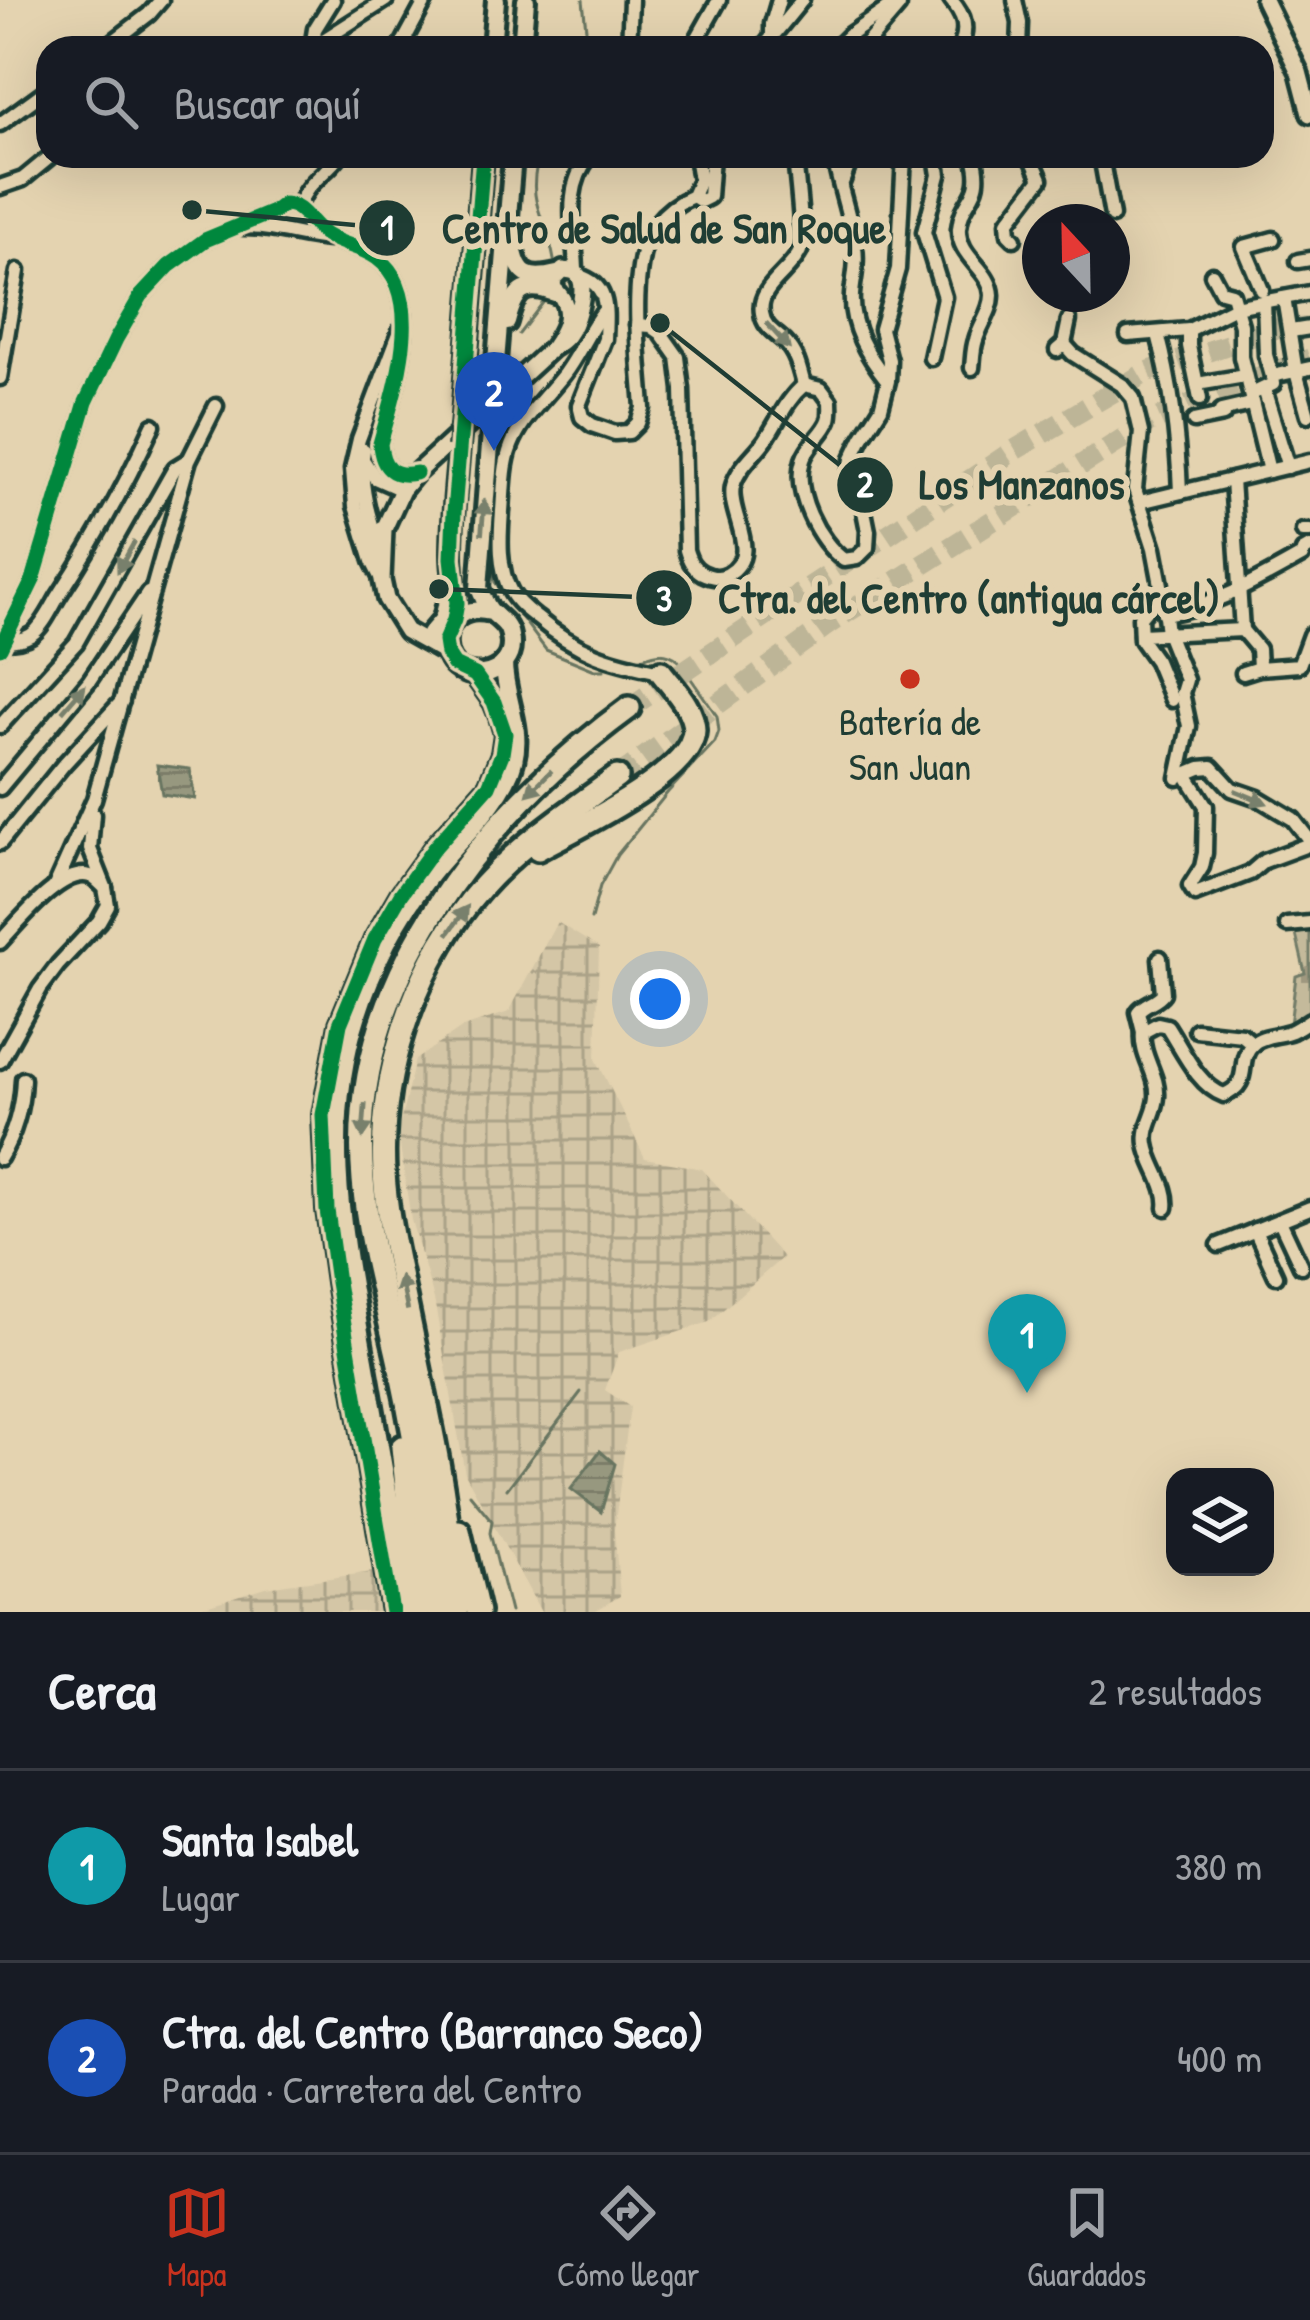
<!DOCTYPE html>
<html lang="es">
<meta charset="utf-8">
<style>
:root{--surface:#171b24;--page:#242831;--text:#f1f3f6;--muted:#9ea1a6;--line:#363941;--accent:#c8321e}
body{margin:0;font-family:"Patrick Hand",sans-serif;background:var(--page);color:var(--text)}
.controls{position:absolute;right:36px;bottom:36px;display:grid;overflow:hidden;border-radius:24px;box-shadow:0 12px 48px #0002}
.controls button{width:108px;height:108px;display:grid;place-items:center;padding:0;border:0;border-bottom:3px solid var(--line);background:var(--surface);color:var(--text);font:60px sans-serif}
.compass{position:absolute;left:1022px;top:204px;width:108px;height:108px;border-radius:50%;background:var(--surface);box-shadow:0 12px 48px #0002;rotate:338deg}
.you{position:absolute;left:660px;top:999px;width:42px;height:42px;margin:-30px;border:9px solid #fff;border-radius:50%;background:#1a73e8;box-shadow:0 0 0 18px #1a73e833}
.badge{display:grid;place-items:center;width:78px;height:78px;border-radius:50%;background:var(--accent);color:#fff;font-size:39px;font-weight:700}
.pin{position:absolute;translate:-50% -99px;filter:drop-shadow(0 3px 6px #0008)}
.pin::after{content:'';position:absolute;top:63px;width:42px;height:36px;background:inherit;clip-path:polygon(0 0,100% 0,50% 100%)}
.list{margin:0;padding:0;list-style:none}
h2{display:flex;justify-content:space-between;align-items:center;height:156px;margin:0;padding:0 48px;font-size:51px}
h2 small{font-size:39px;font-weight:400;color:var(--muted)}
.list li{display:grid;grid-template-columns:78px 1fr auto;gap:36px;align-items:center;box-sizing:border-box;height:192px;padding:0 48px;border-top:3px solid var(--line)}
.list b{display:block;font-size:45px;white-space:nowrap}
.list p{margin:0;font-size:39px;white-space:nowrap;color:var(--muted)}
.list em{font-size:39px;font-style:normal;color:var(--muted)}
.icon{flex:none;width:66px;height:66px;fill:none;stroke:currentColor;stroke-width:2;stroke-linecap:round;stroke-linejoin:round}
.map{position:relative;flex:none;width:1310px;height:1612px;overflow:hidden}
.search{position:absolute;background:var(--surface);box-shadow:0 12px 48px #0002;left:36px;right:36px;top:36px;height:132px;display:flex;align-items:center;gap:30px;box-sizing:border-box;padding:0 42px;border-radius:36px;color:var(--muted);font-size:45px}
.sheet{height:540px;background:var(--surface)}
nav{display:flex;justify-content:space-around;align-items:center;box-sizing:border-box;height:168px;border-top:3px solid var(--line);background:var(--surface);font-size:33px;color:var(--muted)}
nav a{display:grid;justify-items:center;gap:6px}
nav .on{color:var(--accent)}
.map>svg:first-child{display:block}
</style>
<div class="map">
<svg width="1310" height="1612" viewBox="0 0 1310 1612">
<defs>
<pattern id="industrial-grid" width="8" height="8" patternUnits="userSpaceOnUse" patternTransform="scale(3)"><rect width="8" height="8" fill="#d4c6a6"/><path d="M0 4h8M4 0v8" fill="none" stroke="#aba288"/></pattern>
<pattern id="cemetery-stones" width="16" height="16" patternUnits="userSpaceOnUse" patternTransform="scale(3)"><rect width="16" height="16" fill="#c4ba9b"/><path d="M2 7V4a2 2 0 0 1 4 0v3zM10 15v-3a2 2 0 0 1 4 0v3z" fill="#9f987f"/></pattern>
<pattern id="water-rules" width="6" height="5" patternUnits="userSpaceOnUse" patternTransform="scale(3)"><rect width="6" height="5" fill="#97987f"/><path d="M0 2.5h6" fill="none" stroke="#7b7d69"/></pattern>
</defs>
<rect width="100%" height="100%" fill="#e4d3b0"/>
<filter id="ink" filterUnits="userSpaceOnUse"><feTurbulence type="fractalNoise" baseFrequency=".00833" numOctaves="2"/><feDisplacementMap in="SourceGraphic" scale="24" xChannelSelector="R" yChannelSelector="G"/><feConvolveMatrix kernelMatrix="1 2 1 2 8 2 1 2 1" color-interpolation-filters="sRGB"/></filter>
<g filter="url(#ink)">
<g fill="url(#industrial-grid)">
<path d="M557,922L599,948L596,1059L645,1158L702,1169L783,1257L709,1322L619,1352L605,1390L630,1407L614,1530L620,1596L593,1612H541L465,1473L434,1299L411,1220L398,1132L415,1060L463,1027L509,1012Z"/>
<path d="M380,1571L385,1612H187L266,1587Z"/>
</g>
<path fill="url(#cemetery-stones)" stroke="#727c68" stroke-width="3" d="M1310,930V1015L1290,1025L1296,976L1305,973L1296,934Z"/>
<g fill="url(#water-rules)" stroke="#677461" stroke-width="3">
<path d="M157,765L190,769L195,799L162,794Z"/>
<path d="M600,1451L615,1464L601,1512L571,1489Z"/>
</g>
<g fill="none" stroke-linecap="round" stroke-linejoin="round">
<g stroke="#677461" stroke-width="3">
<path d="M583,0L587,39L585,48"/>
<path d="M539,156C525,205 547,217 554,260"/>
<path d="M519,334L545,300"/>
<path d="M499,438L490,564L495,582L546,650L595,670H604"/>
<path d="M591,919L600,886L617,855L668,792L715,742L719,731L717,716L678,660C663,648 652,655 635,660"/>
<path d="M507,1489L581,1392"/>
<path d="M470,1494L492,1521L490,1533L510,1612"/>
</g>
<g stroke="#bdb597" stroke-width="21" stroke-dasharray="21 10" stroke-linecap="butt">
<path d="M629,708L1013,451L1147,372L1274,329L1309,328"/>
<path d="M617,777L830,623L1148,423L1225,389L1310,359"/>
</g>
<g stroke="#1f3d34" stroke-width="21">
<g id="minor">
<path d="M951,0C965,16 968,28 960,48"/>
<path d="M1015,0L1020,23L1019,48"/>
<path d="M772,38V24L779,0"/>
<path d="M312,47L315,29L333,0"/>
<path d="M105,48L149,14L161,0"/>
<path d="M311,48L386,0"/>
<path d="M400,48L426,0"/>
<path d="M629,48L631,0"/>
<path d="M692,48L719,0"/>
<path d="M763,48L802,0"/>
<path d="M836,48L848,36L900,0"/>
<path d="M863,48L899,6"/>
<path d="M0,124L48,89"/>
<path d="M795,156C796,174 805,239 800,251C791,272 757,288 762,313C764,328 776,333 785,342C797,354 800,370 804,385"/>
<path d="M834,156C839,187 851,217 855,248C858,265 853,279 852,295C850,327 868,356 887,380"/>
<path d="M1101,156L1112,216"/>
<path d="M842,183L852,156"/>
<path d="M0,187L23,179L51,156"/>
<path d="M693,196L701,201L709,197L712,156"/>
<path d="M299,208C303,185 326,174 339,156"/>
<path d="M243,227C272,226 300,237 329,239"/>
<path d="M1014,239L1009,234L1008,222L1041,179L1031,156"/>
<path d="M1298,261L1310,259"/>
<path d="M576,273C576,233 561,190 590,156"/>
<path d="M1212,274L1221,291L1232,294L1241,325V357L1269,471"/>
<path d="M579,276C610,285 606,311 605,339L579,405L582,417L592,425L615,433L629,432L638,423L643,408C640,362 626,261 656,224C666,211 678,202 693,196L700,180L696,156"/>
<path d="M1262,290L1244,247L1273,239"/>
<path d="M1284,298L1296,372L1308,415"/>
<path d="M1264,301L1266,355L1272,376"/>
<path d="M603,312C588,331 579,354 564,374C547,396 526,414 514,439C503,461 504,487 502,511C500,537 498,569 511,592C517,603 528,611 537,618C578,653 610,662 661,672"/>
<path d="M637,325L651,326L661,333L678,357L682,389L686,550C689,560 692,567 702,573C710,577 720,579 728,574C763,554 727,514 733,486C738,467 756,454 766,439C779,420 786,400 804,385"/>
<path d="M1189,330V346L1200,399"/>
<path d="M1291,331L1310,328"/>
<path d="M1158,334C1172,387 1178,437 1180,492"/>
<path d="M1128,335L1189,330L1235,307L1310,293"/>
<path d="M1064,344L1073,354L1122,385L1133,398L1141,432L1135,489L1154,548L1162,590L1140,617L1141,640L1156,661L1172,700"/>
<path d="M1057,350L1064,344L1069,320"/>
<path d="M931,358L944,297L924,232L939,175L936,156"/>
<path d="M972,368C973,359 973,348 976,340C980,325 992,311 992,295C991,269 957,257 959,228C962,196 986,198 974,156"/>
<path d="M0,378L18,271"/>
<path d="M1197,384L1245,376"/>
<path d="M804,385L821,389L830,401C830,407 831,414 829,420C824,434 808,444 803,460C793,491 818,542 844,560L857,558L867,548L868,531L863,506L850,471L852,459L862,438L881,408L888,381L889,360L881,329L898,269L904,156"/>
<path d="M1264,389L1288,467"/>
<path d="M1256,392L1273,384L1272,376L1310,368"/>
<path d="M1194,421L1223,415L1221,411L1251,404"/>
<path d="M364,450C358,483 370,521 381,553"/>
<path d="M362,458L375,478L402,490"/>
<path d="M1232,480L1242,630"/>
<path d="M1140,502L1310,461"/>
<path d="M1303,531H1310"/>
<path d="M381,579L372,561L355,506L352,469L359,439L400,331"/>
<path d="M1162,590L1167,633L1186,680L1182,693L1189,726L1178,778"/>
<path d="M1164,614C1214,607 1259,580 1302,556L1303,551L1310,547"/>
<path d="M1141,635L1242,630L1258,649L1259,668"/>
<path d="M4,641C12,641 23,640 31,635C42,628 51,609 58,597C94,542 126,485 153,425"/>
<path d="M0,648L33,580L86,402L116,339L141,296L169,266L205,240L275,211L284,204C303,204 310,225 326,235C342,245 362,247 377,258C429,296 393,395 380,444C382,467 392,478 416,473"/>
<path d="M1243,673L1259,668L1299,665L1310,635"/>
<path d="M0,726L76,643L175,468L188,460"/>
<path d="M0,788L89,681L148,593"/>
<path d="M93,814L90,849L105,887"/>
<path d="M1310,841L1293,819L1258,798L1232,789L1212,767L1200,768L1188,773L1189,779L1206,806L1205,853L1202,867L1190,886L1195,894L1250,873L1264,861L1310,844"/>
<path d="M0,843L64,764L122,701"/>
<path d="M55,886L94,799L189,460L216,406"/>
<path d="M1287,925L1310,923"/>
<path d="M0,942C18,923 62,867 90,876C96,878 100,884 105,888L108,905L99,921L58,965L40,989L0,1061"/>
<path d="M1196,1030L1242,1035L1253,1044"/>
<path d="M1143,1032L1138,1012C1144,1003 1157,1002 1163,993L1160,958"/>
<path d="M0,1158C15,1133 22,1108 23,1079"/>
<path d="M1166,1208C1169,1185 1150,1166 1147,1144C1144,1126 1156,1114 1157,1097C1159,1075 1140,1056 1143,1032L1158,1024L1167,1026C1182,1049 1198,1086 1224,1095C1254,1083 1235,1060 1253,1044C1262,1035 1280,1036 1292,1031C1298,1028 1304,1024 1310,1020"/>
<path d="M1280,1221L1301,1266"/>
<path d="M1255,1230L1276,1276"/>
<path d="M1219,1245L1310,1208"/>
</g>
</g>
<g stroke="#1f3d34" stroke-width="24">
<g id="tertiary">
<path d="M1264,0L1299,72L1310,114"/>
<path d="M447,654L406,631L386,599L382,580L384,529L402,490L416,473L552,348C558,344 562,342 567,336C576,324 586,293 580,278C576,270 571,271 563,270L553,280C555,300 551,281 562,298C573,316 562,333 552,348"/>
</g>
</g>
<g stroke="#1f3d34" stroke-width="26">
<g id="secondary">
<path d="M492,48L496,0"/>
<path d="M522,48L526,0"/>
<path d="M513,246C518,276 528,281 557,274"/>
<path d="M507,322C515,291 523,281 555,293"/>
<path d="M494,386L513,156"/>
<path d="M462,416L483,156"/>
<path d="M491,612C478,609 466,609 455,619C448,626 445,636 446,646C449,690 520,680 510,636C508,624 501,621 493,613C486,607 483,597 479,588L492,419"/>
<path d="M454,620C458,597 452,576 452,553C452,517 456,482 459,447"/>
<path d="M430,634L443,619L446,606"/>
<path d="M392,1612L337,1282L327,1210L323,1115L340,1024L375,939L401,894L434,848L489,786L502,754L505,734L500,717L494,702L475,675"/>
<path d="M406,1612L405,1588C391,1510 378,1432 364,1355C344,1238 320,1130 358,1014C373,966 398,917 429,877C455,843 504,802 514,761C523,726 504,697 504,663"/>
</g>
</g>
<g stroke="#1f3d34" stroke-width="30">
<g id="motorway">
<path d="M538,849C574,829 693,774 694,730C694,709 673,688 661,672"/>
<path d="M402,1447L419,1612"/>
<path d="M459,1531L478,1612"/>
<path d="M438,1612C430,1527 416,1442 398,1359C385,1300 368,1242 363,1180C346,986 481,816 629,708"/>
<path d="M457,1612C452,1555 445,1496 434,1441C424,1390 413,1339 403,1289C395,1250 386,1212 384,1172C379,1077 412,975 471,900C511,850 566,814 617,777"/>
</g>
</g>
<use href="#minor" stroke="#e4d3b0" stroke-width="12"/>
<use href="#tertiary" stroke="#e4d3b0" stroke-width="15"/>
<use href="#secondary" stroke="#e4d3b0" stroke-width="16"/>
<use href="#motorway" stroke="#e4d3b0" stroke-width="21"/>
<g stroke="#1f3d34" stroke-width="26" stroke-linecap="butt">
<g id="secondary-bridge">
<path d="M492,419L494,386"/>
<path d="M459,447L462,416"/>
</g>
</g>
<use href="#secondary-bridge" stroke="#e4d3b0" stroke-width="16"/>
<g stroke="#e4d3b0" stroke-width="22">
<g id="cycleway">
<path d="M0,648L33,580L86,402L116,339L141,296L169,266L205,240L275,211L284,204C303,204 310,225 326,235C342,245 362,247 377,258C429,296 393,395 380,444C382,467 392,478 416,473"/>
<path d="M392,1612L337,1282L327,1210L323,1115L340,1024L375,939L401,894L434,848L489,786L502,754L505,734L494,702L475,675L454,665L447,654L445,641L454,620L457,603L452,558L454,512L483,156"/>
</g>
</g>
<use href="#cycleway" stroke="#00873e" stroke-width="15"/>
</g>
<defs><path id="oneway-solid" d="M-6-.8H1V-3.2L6.5 0L1 3.2V.8H-6Z" transform="scale(3)"/></defs>
<g fill="#78806c">
<use href="#oneway-solid" transform="translate(778 336) rotate(48)"/>
<use href="#oneway-solid" transform="translate(483 517) rotate(-85)"/>
<use href="#oneway-solid" transform="translate(126 557) rotate(119)"/>
<use href="#oneway-solid" transform="translate(74 698) rotate(-49)"/>
<use href="#oneway-solid" transform="translate(539 783) rotate(135)"/>
<use href="#oneway-solid" transform="translate(1251 797) rotate(22)"/>
<use href="#oneway-solid" transform="translate(458 920) rotate(-55)"/>
<use href="#oneway-solid" transform="translate(364 1121) rotate(94)"/>
<use href="#oneway-solid" transform="translate(404 1293) rotate(-102)"/>
</g>
</g>
<circle fill="#c8321e" stroke="#e4d3b0" stroke-width="4.5" cx="910" cy="679" r="12"/>
<g text-anchor="middle" stroke-width="12" stroke-linejoin="round" paint-order="stroke">
<g font-size="39" fill="#1f3d34" stroke="#e4d3b0">
<text x="910" y="735">Batería de<tspan x="910" dy="45">San Juan</tspan></text>
</g>
</g>
<path fill="none" stroke="#1f3d34" stroke-width="4.5" d="M192 210L387 228M660 323L865 485M439 589L664 598"/>
<g fill="#1f3d34" stroke="#e4d3b0" stroke-width="4.5">
<circle cx="192" cy="210" r="12"/>
<circle cx="660" cy="323" r="12"/>
<circle cx="439" cy="589" r="12"/>
<circle cx="387" cy="228" r="30"/>
<circle cx="865" cy="485" r="30"/>
<circle cx="664" cy="598" r="30"/>
</g>
<g font-size="36" text-anchor="middle" font-weight="bold" fill="#fff">
<text x="387" y="240">1</text>
<text x="865" y="497">2</text>
<text x="664" y="611">3</text>
</g>
<g font-size="42" text-anchor="middle" font-weight="bold" fill="#1f3d34" stroke="#e4d3b0" stroke-width="12" stroke-linejoin="round" paint-order="stroke">
<text x="664" y="243">Centro de Salud de San Roque</text>
<text x="1022" y="499">Los Manzanos</text>
<text x="969" y="613">Ctra. del Centro (antigua cárcel)</text>
</g>
</svg>
<div class="controls">
<button><svg class="icon" aria-label="layers" viewBox="0 0 24 24"><path d="M12 4l9 5-9 5-9-5zM3 14l9 5 9-5"/></svg></button>
</div>
<svg class="compass" viewBox="-18 -18 36 36"><path d="M0-13l5 13h-10z" fill="#e53935"/><path d="M0 13l5-13h-10z" fill="#9ea1a6"/></svg>
<div class="you"></div>
<div class="pin badge" style="left:1027px;top:1393px;background:#0f9aa8">1</div>
<div class="pin badge" style="left:494px;top:451px;background:#1a4fb4">2</div>
<div class="search"><svg class="icon" aria-label="search" viewBox="0 0 24 24"><circle cx="10" cy="10" r="6"/><path d="M15 15l6 6"/></svg>Buscar aquí</div>
</div>
<section class="sheet">
<h2>Cerca<small>2 resultados</small></h2>
<ul class="list">
<li><span class="badge" style="background:#0f9aa8">1</span><div><b>Santa Isabel</b><p>Lugar</p></div><em>380 m</em></li>
<li><span class="badge" style="background:#1a4fb4">2</span><div><b>Ctra. del Centro (Barranco Seco)</b><p>Parada · Carretera del Centro</p></div><em>400 m</em></li>
</ul>
</section>
<nav>
<a class="on"><svg class="icon" aria-label="map" viewBox="0 0 24 24"><path d="M3 6l6-2 6 2 6-2v14l-6 2-6-2-6 2zM9 4v14M15 6v14"/></svg>Mapa</a>
<a><svg class="icon" aria-label="directions" viewBox="0 0 24 24"><path d="M12 3l9 9-9 9-9-9zM9 14v-3h6M13 9l2 2-2 2"/></svg>Cómo llegar</a>
<a><svg class="icon" aria-label="saved" viewBox="0 0 24 24"><path d="M7 4h10v16l-5-4-5 4z"/></svg>Guardados</a>
</nav>
